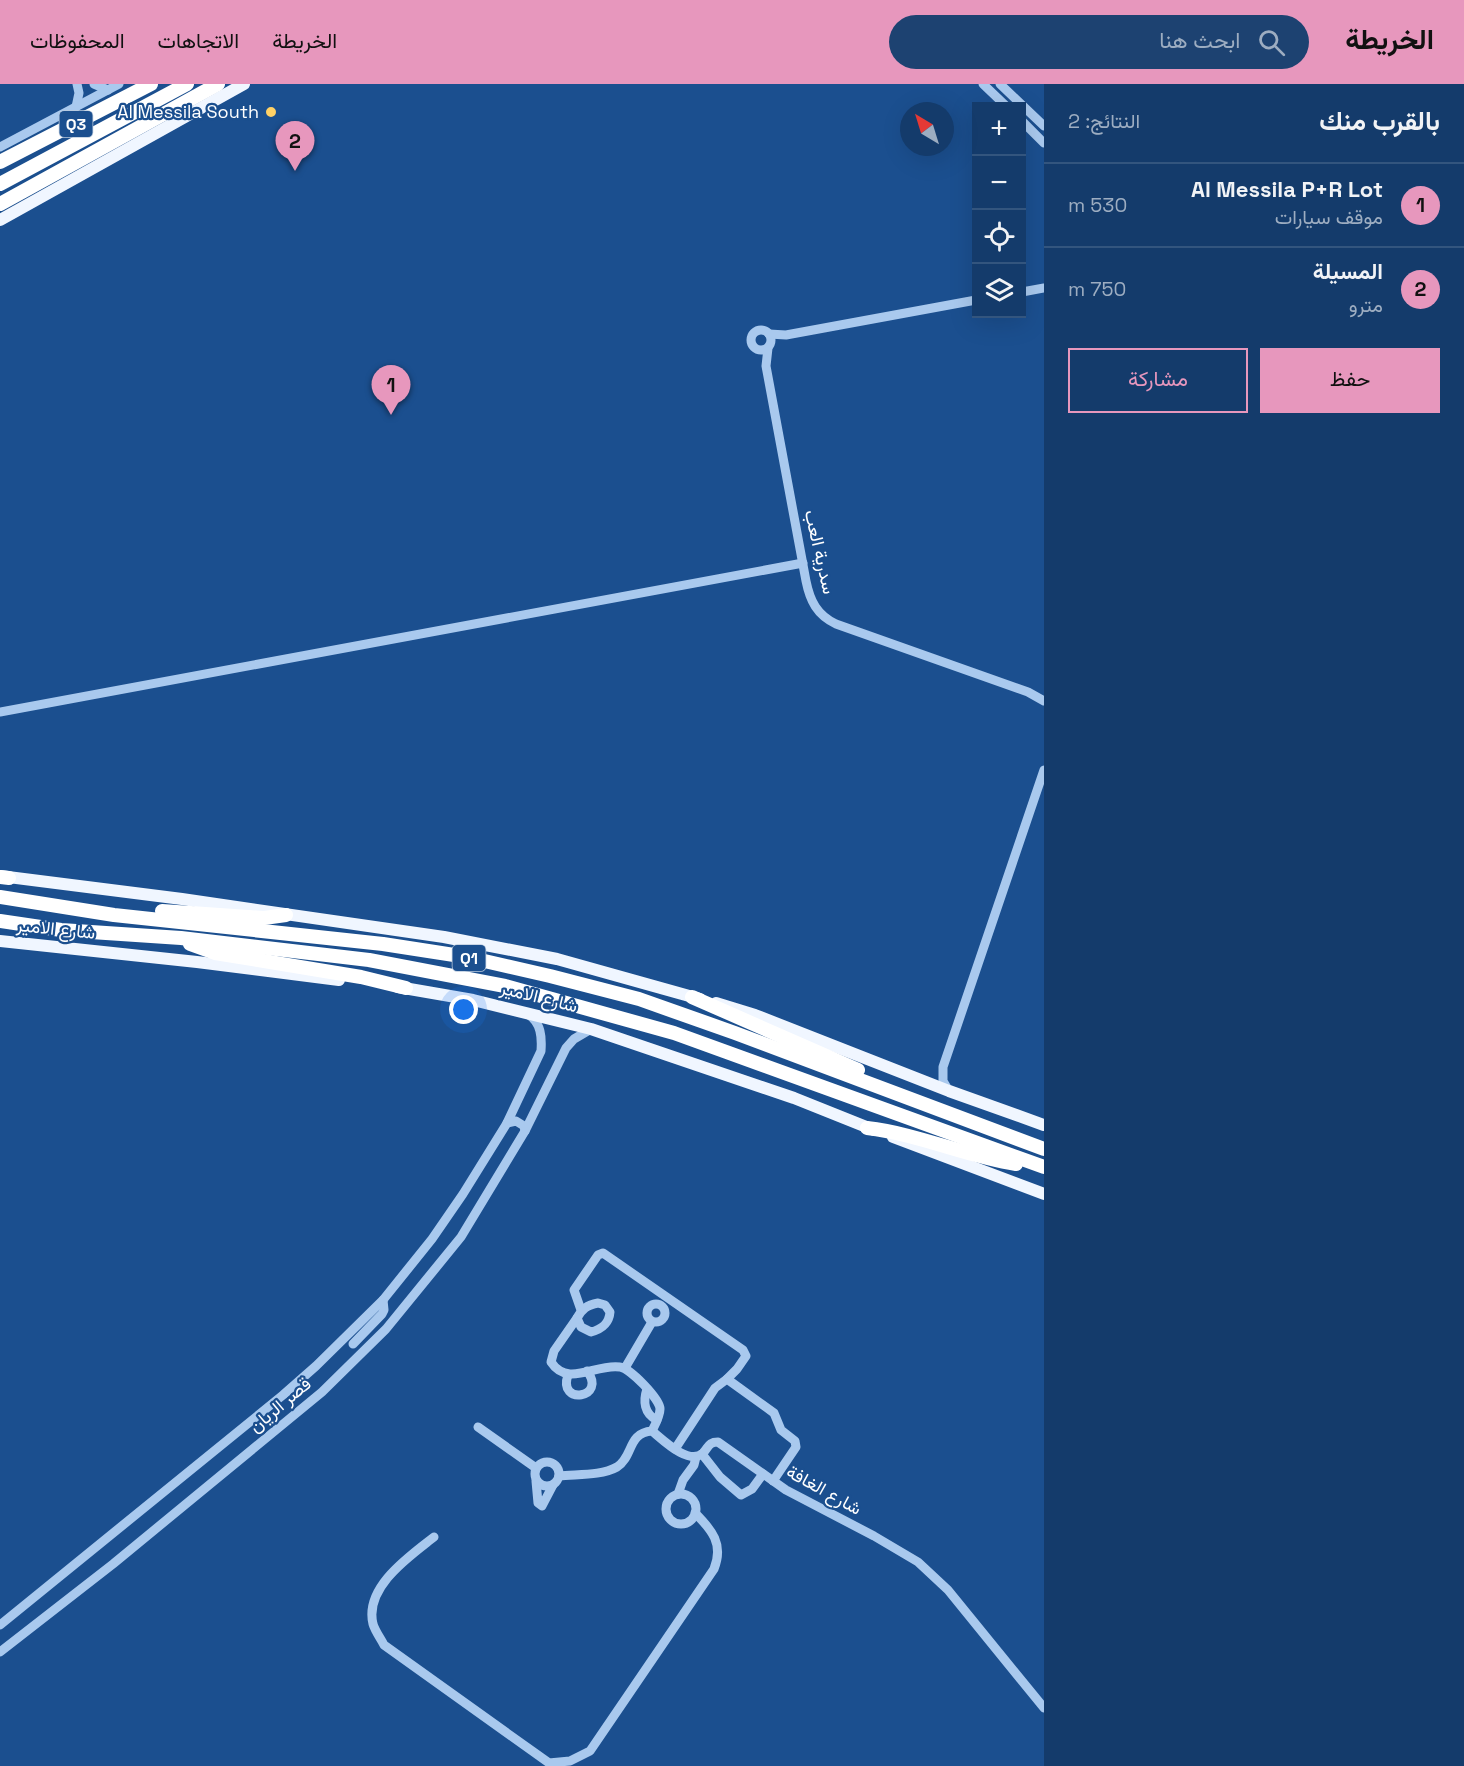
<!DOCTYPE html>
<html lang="ar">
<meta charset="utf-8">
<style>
:root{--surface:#143b6b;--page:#1d4271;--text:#f1f3f6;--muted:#9dadc1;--line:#33557e;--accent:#e797bd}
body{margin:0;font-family:"Space Grotesk",Vazirmatn,sans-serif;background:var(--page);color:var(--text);direction:rtl}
.controls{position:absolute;right:18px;top:18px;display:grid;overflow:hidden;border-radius:0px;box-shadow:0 6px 24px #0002}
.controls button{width:54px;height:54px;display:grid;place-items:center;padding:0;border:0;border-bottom:2px solid var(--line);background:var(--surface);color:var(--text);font:30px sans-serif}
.compass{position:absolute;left:900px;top:18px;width:54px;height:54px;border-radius:50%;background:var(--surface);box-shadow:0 6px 24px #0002;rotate:322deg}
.you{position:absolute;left:464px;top:926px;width:21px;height:21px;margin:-15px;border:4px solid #fff;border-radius:50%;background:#1a73e8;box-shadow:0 0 0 9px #1a73e833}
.badge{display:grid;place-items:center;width:39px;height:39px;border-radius:50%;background:var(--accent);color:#111;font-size:20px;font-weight:700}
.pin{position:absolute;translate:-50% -50px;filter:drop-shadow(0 2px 3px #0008)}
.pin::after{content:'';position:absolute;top:32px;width:21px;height:18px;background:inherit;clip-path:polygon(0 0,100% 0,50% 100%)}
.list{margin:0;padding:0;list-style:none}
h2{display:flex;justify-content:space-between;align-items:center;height:78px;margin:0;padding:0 24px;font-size:26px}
h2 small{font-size:20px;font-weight:400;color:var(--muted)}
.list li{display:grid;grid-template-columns:39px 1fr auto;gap:18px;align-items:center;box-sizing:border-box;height:84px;padding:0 24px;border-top:2px solid var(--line)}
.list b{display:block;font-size:22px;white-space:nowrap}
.list p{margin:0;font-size:20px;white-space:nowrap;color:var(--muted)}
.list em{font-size:20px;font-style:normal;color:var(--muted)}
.actions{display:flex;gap:12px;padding:18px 24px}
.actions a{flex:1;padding:14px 0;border:2px solid var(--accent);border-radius:0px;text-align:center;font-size:21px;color:var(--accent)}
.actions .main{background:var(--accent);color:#111}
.icon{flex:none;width:33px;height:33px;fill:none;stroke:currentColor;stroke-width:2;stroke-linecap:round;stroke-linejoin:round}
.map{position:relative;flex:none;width:1044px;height:1682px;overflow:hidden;direction:ltr}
header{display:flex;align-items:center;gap:36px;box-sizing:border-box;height:84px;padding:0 30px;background:var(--accent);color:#111}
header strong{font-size:28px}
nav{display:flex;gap:33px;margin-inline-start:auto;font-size:21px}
.search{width:420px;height:54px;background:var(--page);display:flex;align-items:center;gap:15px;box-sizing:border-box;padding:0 21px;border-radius:33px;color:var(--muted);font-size:22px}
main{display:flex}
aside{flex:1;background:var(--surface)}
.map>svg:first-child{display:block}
</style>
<header>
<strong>الخريطة</strong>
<div class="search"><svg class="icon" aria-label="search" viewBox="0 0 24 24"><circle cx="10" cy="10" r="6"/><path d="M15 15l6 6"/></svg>ابحث هنا</div>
<nav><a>الخريطة</a><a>الاتجاهات</a><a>المحفوظات</a></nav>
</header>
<main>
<aside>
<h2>بالقرب منك<small>النتائج: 2</small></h2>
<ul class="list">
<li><span class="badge">1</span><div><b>Al Messila P+R Lot</b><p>موقف سيارات</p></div><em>530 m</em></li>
<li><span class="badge">2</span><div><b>المسيلة</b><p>مترو</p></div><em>750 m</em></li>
</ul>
<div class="actions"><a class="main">حفظ</a><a>مشاركة</a></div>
</aside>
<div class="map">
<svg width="1044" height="1682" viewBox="0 0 1044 1682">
<rect width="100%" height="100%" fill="#1b4f8f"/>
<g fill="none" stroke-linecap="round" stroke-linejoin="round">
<g stroke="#a9c9ee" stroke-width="9">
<path d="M94,0L108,6"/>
<path d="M983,0L1006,22"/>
<path d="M1000,0L1044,42"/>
<path d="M76,23L79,9L77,0"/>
<path d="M1022,37L1044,59"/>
<path d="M0,63L119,0"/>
<path d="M1022,208L1044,204"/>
<circle cx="761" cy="256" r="10"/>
<path d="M769,250L786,251L976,216"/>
<path d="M768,264L766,282L806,497C810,517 817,531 836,540L1028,608L1044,617"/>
<path d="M0,628L803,479"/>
<path d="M949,1007L943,997V983L1044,686"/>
<path d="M507,1039L516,1037L524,1042L525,1047"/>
<path d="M598,1219L605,1221L610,1228C609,1240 602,1245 591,1248L581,1243L577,1234C582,1225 587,1221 598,1219Z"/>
<circle cx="656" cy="1229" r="9"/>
<path d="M581,1226L574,1206L598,1171L603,1169L743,1266L746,1272L737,1285L727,1295"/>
<path d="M577,1234L554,1267L551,1278C568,1304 596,1279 620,1283C630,1284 660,1315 660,1325C660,1332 655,1341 652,1347"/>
<path d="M353,1260L382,1230L384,1226L383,1216"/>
<path d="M625,1284L652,1238"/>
<path d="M568,1291C557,1322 608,1314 587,1287"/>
<path d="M647,1305C643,1317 644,1330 657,1336"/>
<path d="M478,1343L536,1384"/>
<path d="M675,1365L715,1304L727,1295L774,1329L781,1346L795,1357L796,1363L773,1397"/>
<path d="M702,1370L720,1393L741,1411L752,1405L763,1390"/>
<circle cx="547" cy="1390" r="12"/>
<path d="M559,1392C577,1390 601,1392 617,1383C634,1372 627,1349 652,1347C663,1356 689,1382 703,1369C709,1363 708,1358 718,1358L786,1406L874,1452L918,1478L948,1506L1044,1624"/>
<path d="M536,1397L538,1419L542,1422L553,1401"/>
<path d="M678,1410L683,1396L694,1381L696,1373"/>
<circle cx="681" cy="1425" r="15"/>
<path d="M434,1453C410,1472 364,1503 373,1540C375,1547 381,1555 384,1561L549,1679L570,1677L590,1667L714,1485C724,1460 712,1446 695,1429"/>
<path d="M0,1541L283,1311L316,1282L383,1216L432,1155L463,1110L507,1039L541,967C542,953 541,939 529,931"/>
<path d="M0,1568L113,1480L322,1308L386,1245L461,1153L525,1047L566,964L574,955L591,945"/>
</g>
<g stroke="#f0f6ff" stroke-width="12">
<path d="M0,136L244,0"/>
<path d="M0,792L182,815L444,853L557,875L700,915"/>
<path d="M0,857L197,878L339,896"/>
<path d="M398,903L473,916L591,945L794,1014L874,1046"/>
<path d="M716,919L755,931L949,1007L1044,1041"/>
<path d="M893,1053L1044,1110"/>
</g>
<g stroke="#fff" stroke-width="14">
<path d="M0,78L151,0"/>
<path d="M0,100L187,0"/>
<path d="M0,120L218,0"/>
<path d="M0,793L9,794"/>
<path d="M0,813L114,831L383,860L467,873L550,892L639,915L735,949L1044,1065"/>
<path d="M162,827L264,834L286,831"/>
<path d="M0,837L61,846L181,854L369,876L505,902L674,949L1044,1083"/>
<path d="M190,860L215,869L361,893L406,904"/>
<path d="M692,913L858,986"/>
<path d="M867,1044C919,1050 965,1072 1016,1080"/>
</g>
</g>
<circle fill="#ffd166" stroke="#1b4f8f" stroke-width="2" cx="271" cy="28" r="6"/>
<g text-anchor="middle" stroke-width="4.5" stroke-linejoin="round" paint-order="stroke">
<g fill="#1b4f8f" stroke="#bbcadd" stroke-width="1.5">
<rect x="59.5" y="27" width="33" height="26" rx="4.5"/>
<rect x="452.5" y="861" width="33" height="26" rx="4.5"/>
</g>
<g font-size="16" font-weight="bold" fill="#fff">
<text x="76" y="46">Q3</text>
<text x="469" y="880">Q1</text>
</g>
<g font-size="18" fill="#fff" stroke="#1b4f8f" text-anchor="end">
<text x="259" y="34">Al Messila South</text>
</g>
<g font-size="18" fill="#fff" stroke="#1b4f8f">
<text transform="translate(820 468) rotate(77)" y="6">سدرية العب</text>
<text transform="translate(56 845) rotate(6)" y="6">شارع الامير</text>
<text transform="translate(539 913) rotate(14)" y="6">شارع الامير</text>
<text transform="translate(280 1321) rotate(-40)" y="6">قصر الريان</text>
<text transform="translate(824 1406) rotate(29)" y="6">شارع الغافة</text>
</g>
</g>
</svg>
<div class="controls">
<button>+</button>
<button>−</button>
<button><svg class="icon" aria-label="locate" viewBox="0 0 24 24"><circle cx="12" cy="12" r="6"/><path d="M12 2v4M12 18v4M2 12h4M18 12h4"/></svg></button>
<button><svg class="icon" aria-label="layers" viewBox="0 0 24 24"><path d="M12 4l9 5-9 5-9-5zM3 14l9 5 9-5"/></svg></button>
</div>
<svg class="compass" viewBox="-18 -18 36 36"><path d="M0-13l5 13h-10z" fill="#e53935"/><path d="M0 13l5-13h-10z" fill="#9dadc1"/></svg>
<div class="you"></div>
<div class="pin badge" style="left:391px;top:331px">1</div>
<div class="pin badge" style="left:295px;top:87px">2</div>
</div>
</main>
